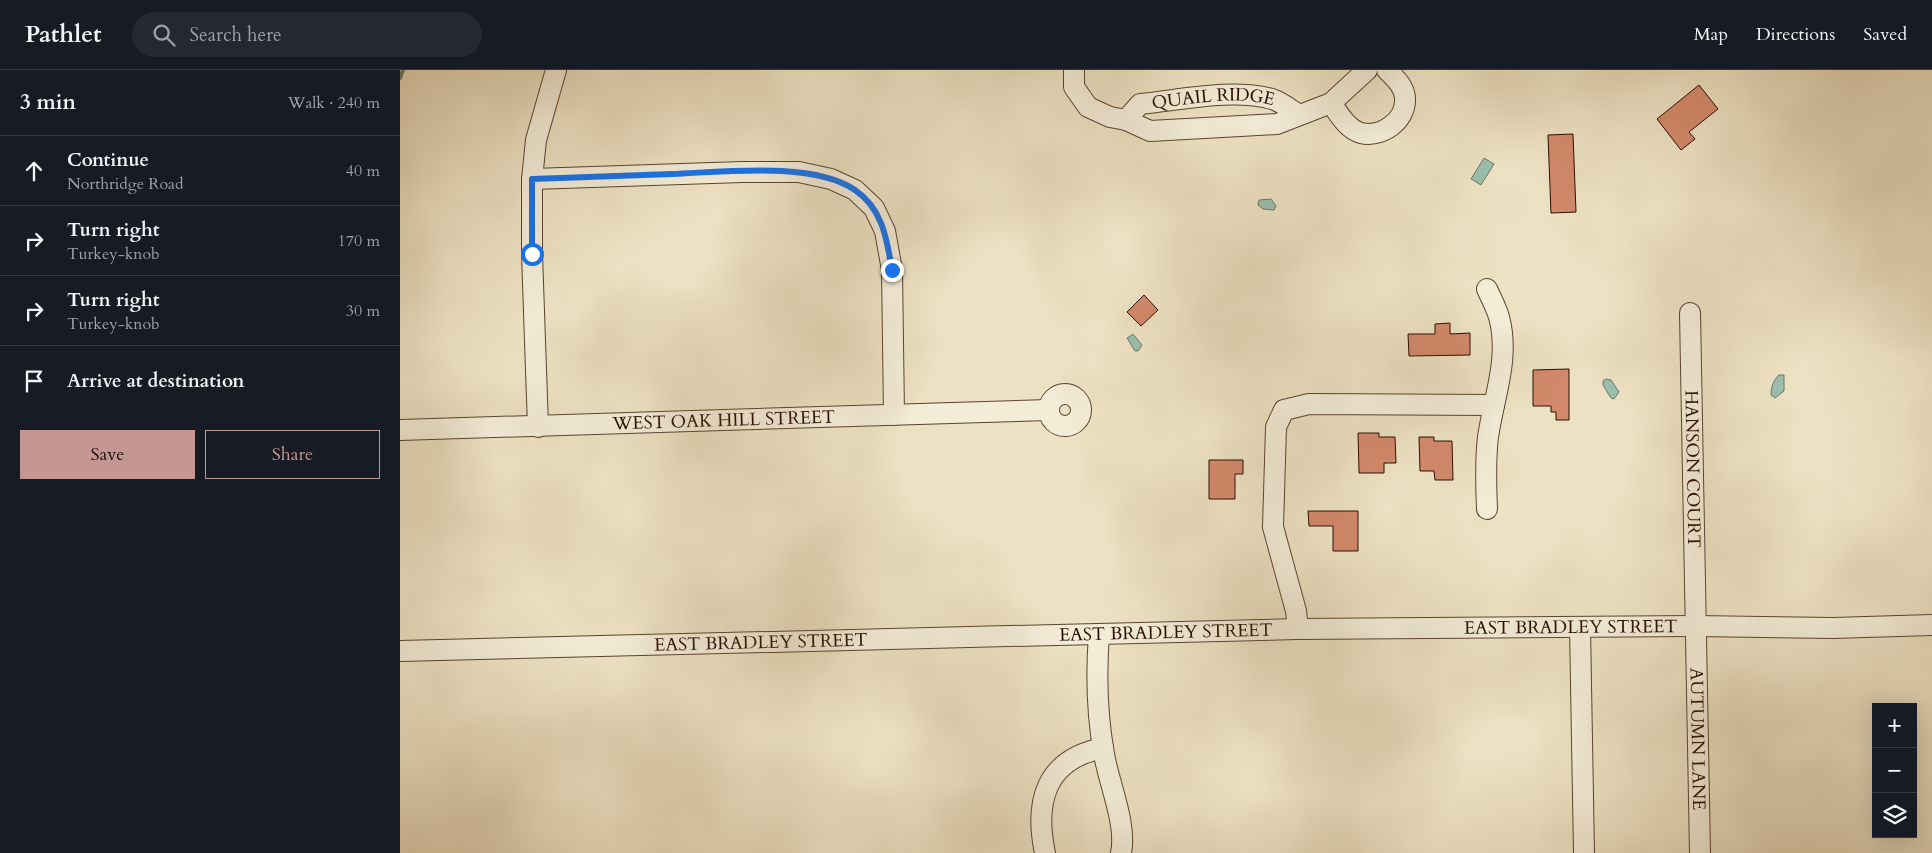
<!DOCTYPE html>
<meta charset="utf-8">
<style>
:root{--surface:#171b24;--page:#242831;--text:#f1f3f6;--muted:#9ea1a6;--line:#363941;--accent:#c59692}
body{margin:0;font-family:Cardo,serif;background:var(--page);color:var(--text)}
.controls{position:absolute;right:15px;bottom:15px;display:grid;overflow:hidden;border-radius:0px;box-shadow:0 5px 20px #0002}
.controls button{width:45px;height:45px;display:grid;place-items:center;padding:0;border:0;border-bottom:1px solid var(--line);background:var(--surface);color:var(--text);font:25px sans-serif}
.stop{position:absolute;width:15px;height:15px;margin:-11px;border:4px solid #1a73e8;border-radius:50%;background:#fff}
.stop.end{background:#1a73e8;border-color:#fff;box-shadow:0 1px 5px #0008}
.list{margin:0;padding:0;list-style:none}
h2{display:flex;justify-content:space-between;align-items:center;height:65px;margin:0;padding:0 20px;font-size:21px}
h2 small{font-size:16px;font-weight:400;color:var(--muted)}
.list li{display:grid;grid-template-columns:32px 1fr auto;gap:15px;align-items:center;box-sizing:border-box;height:70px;padding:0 20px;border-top:1px solid var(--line)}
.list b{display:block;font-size:19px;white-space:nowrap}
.list p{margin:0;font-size:16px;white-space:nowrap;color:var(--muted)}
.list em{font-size:16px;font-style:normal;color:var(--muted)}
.actions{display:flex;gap:10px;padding:15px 20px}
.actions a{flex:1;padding:11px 0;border:1px solid var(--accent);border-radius:0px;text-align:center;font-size:18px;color:var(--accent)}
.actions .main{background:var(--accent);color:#111}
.icon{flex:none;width:28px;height:28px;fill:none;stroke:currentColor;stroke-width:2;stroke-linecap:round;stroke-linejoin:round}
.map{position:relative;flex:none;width:1532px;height:783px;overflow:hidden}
header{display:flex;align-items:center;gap:30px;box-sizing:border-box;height:70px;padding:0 25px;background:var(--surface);border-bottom:1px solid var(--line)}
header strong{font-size:24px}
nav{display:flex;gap:28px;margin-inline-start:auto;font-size:18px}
.search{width:350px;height:45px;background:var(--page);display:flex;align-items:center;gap:12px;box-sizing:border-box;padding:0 18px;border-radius:28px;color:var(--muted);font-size:19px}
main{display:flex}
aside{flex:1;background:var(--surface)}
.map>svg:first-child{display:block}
</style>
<header>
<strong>Pathlet</strong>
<div class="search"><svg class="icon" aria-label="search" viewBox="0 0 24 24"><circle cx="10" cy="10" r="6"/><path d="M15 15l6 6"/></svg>Search here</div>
<nav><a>Map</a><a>Directions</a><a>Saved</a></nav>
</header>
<main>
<aside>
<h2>3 min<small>Walk · 240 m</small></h2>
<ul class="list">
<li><svg class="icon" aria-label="ahead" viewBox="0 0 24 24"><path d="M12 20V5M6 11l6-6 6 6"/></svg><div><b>Continue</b><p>Northridge Road</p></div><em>40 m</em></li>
<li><svg class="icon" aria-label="right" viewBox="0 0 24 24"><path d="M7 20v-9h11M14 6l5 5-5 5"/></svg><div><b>Turn right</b><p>Turkey-knob</p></div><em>170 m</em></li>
<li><svg class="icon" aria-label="right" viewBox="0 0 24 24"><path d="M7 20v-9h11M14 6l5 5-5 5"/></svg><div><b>Turn right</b><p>Turkey-knob</p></div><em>30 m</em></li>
<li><svg class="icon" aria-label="arrive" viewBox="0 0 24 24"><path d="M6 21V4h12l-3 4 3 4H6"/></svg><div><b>Arrive at destination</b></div></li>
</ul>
<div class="actions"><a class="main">Save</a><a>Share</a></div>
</aside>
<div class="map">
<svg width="1532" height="783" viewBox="0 0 1532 783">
<rect width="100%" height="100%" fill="#ece1c2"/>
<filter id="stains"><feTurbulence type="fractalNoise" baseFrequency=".004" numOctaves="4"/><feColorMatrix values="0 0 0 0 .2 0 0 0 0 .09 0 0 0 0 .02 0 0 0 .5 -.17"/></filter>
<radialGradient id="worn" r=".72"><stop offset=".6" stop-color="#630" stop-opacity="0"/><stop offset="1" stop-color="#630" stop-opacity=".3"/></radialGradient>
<g fill="#9abead" stroke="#6d7869">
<path d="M1084,88L1094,94L1081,115L1071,109Z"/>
<path d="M871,129L876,136L874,140L863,139L858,135L859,130Z"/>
<path d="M733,264L742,275L738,281H735L727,268Z"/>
<path d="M1379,305H1384V321L1375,328L1371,325C1371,317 1373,311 1379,305Z"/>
<path d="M1206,309L1211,310L1219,322L1214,329L1211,328L1203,315V311Z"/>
</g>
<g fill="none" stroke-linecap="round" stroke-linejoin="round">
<path stroke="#6d7869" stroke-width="4" d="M0,8L3,0"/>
</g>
<g fill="#d2896b" stroke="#290e02">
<path d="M1299,15L1318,39L1289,62L1295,69L1281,80L1257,49Z"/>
<path d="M1173,64L1176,142L1151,143L1148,65Z"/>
<path d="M744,225L758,240L741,256L727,242Z"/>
<path d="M1050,253V264L1070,263V285L1009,286L1008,264H1035V254Z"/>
<path d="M1169,299V350H1156V342H1151V336H1133V300Z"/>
<path d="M958,363H979V367H995L996,393H984V403H959Z"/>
<path d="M1019,367H1034V371H1052L1053,410H1035L1034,401H1020Z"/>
<path d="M809,390H843V404H835V429H809Z"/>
<path d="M908,441H958V481H933V456H909Z"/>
</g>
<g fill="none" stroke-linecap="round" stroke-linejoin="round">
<g stroke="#5a4332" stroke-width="22">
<g id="minor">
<path d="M674,0V17L688,37L710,47L726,50L750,61L877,54L931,33L967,0"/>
<path d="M931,33C939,44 947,59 961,63C981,68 1006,51 1005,29C1005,17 995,8 987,0"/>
<path id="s1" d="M726,50L740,34C782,30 831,18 872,29C882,32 891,40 899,45"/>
<path d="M132,109L342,102H399L431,109L455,120L474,138L485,161L492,200L494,345"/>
<path id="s2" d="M1290,243L1300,783"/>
<circle cx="665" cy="340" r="16"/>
<path d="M138,357L132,184V109L136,70L156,0"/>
<path id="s3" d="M0,360L648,340"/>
<path d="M1087,439C1086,415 1085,391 1088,367C1094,326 1110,288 1099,247C1096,237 1091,228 1087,219"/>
<path d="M1180,557L1184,783"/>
<path d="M898,559L896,541L873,457L876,357L884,340L909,334L1094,335"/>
<path d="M699,564C696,604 697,645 704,684C709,714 727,754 721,783"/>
<path id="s4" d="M0,581L898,559L1295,556L1433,558L1532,555"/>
<path d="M645,783C634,731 646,689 703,678"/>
</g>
</g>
<use href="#minor" stroke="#f3ecd7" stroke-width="20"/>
</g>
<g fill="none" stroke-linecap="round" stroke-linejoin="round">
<path stroke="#1a73e8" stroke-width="6" d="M132,184V109C179,107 226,106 272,104C323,102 413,91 455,120C483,139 487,170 492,200"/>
</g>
<g text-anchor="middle" stroke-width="4" stroke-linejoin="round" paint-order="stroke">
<g font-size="18" fill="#290e02" stroke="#f3ecd7">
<text dy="6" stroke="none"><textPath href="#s1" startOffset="95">QUAIL RIDGE</textPath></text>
<text dy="6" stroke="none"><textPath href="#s3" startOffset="324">WEST OAK HILL STREET</textPath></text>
<text dy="6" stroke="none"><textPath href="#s2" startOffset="156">HANSON COURT</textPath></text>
<text dy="6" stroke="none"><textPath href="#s4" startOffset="1171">EAST BRADLEY STREET</textPath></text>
<text dy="6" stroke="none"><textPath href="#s4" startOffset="766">EAST BRADLEY STREET</textPath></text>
<text dy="6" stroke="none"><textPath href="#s4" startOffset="361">EAST BRADLEY STREET</textPath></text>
<text dy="6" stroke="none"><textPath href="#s2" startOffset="426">AUTUMN LANE</textPath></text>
</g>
</g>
<rect width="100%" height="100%" filter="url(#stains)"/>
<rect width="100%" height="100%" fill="url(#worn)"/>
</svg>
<div class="controls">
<button>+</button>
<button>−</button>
<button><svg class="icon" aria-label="layers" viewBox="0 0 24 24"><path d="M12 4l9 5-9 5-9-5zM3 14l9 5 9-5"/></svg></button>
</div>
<div class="stop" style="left:132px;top:184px"></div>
<div class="stop end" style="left:492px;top:200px"></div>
</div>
</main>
